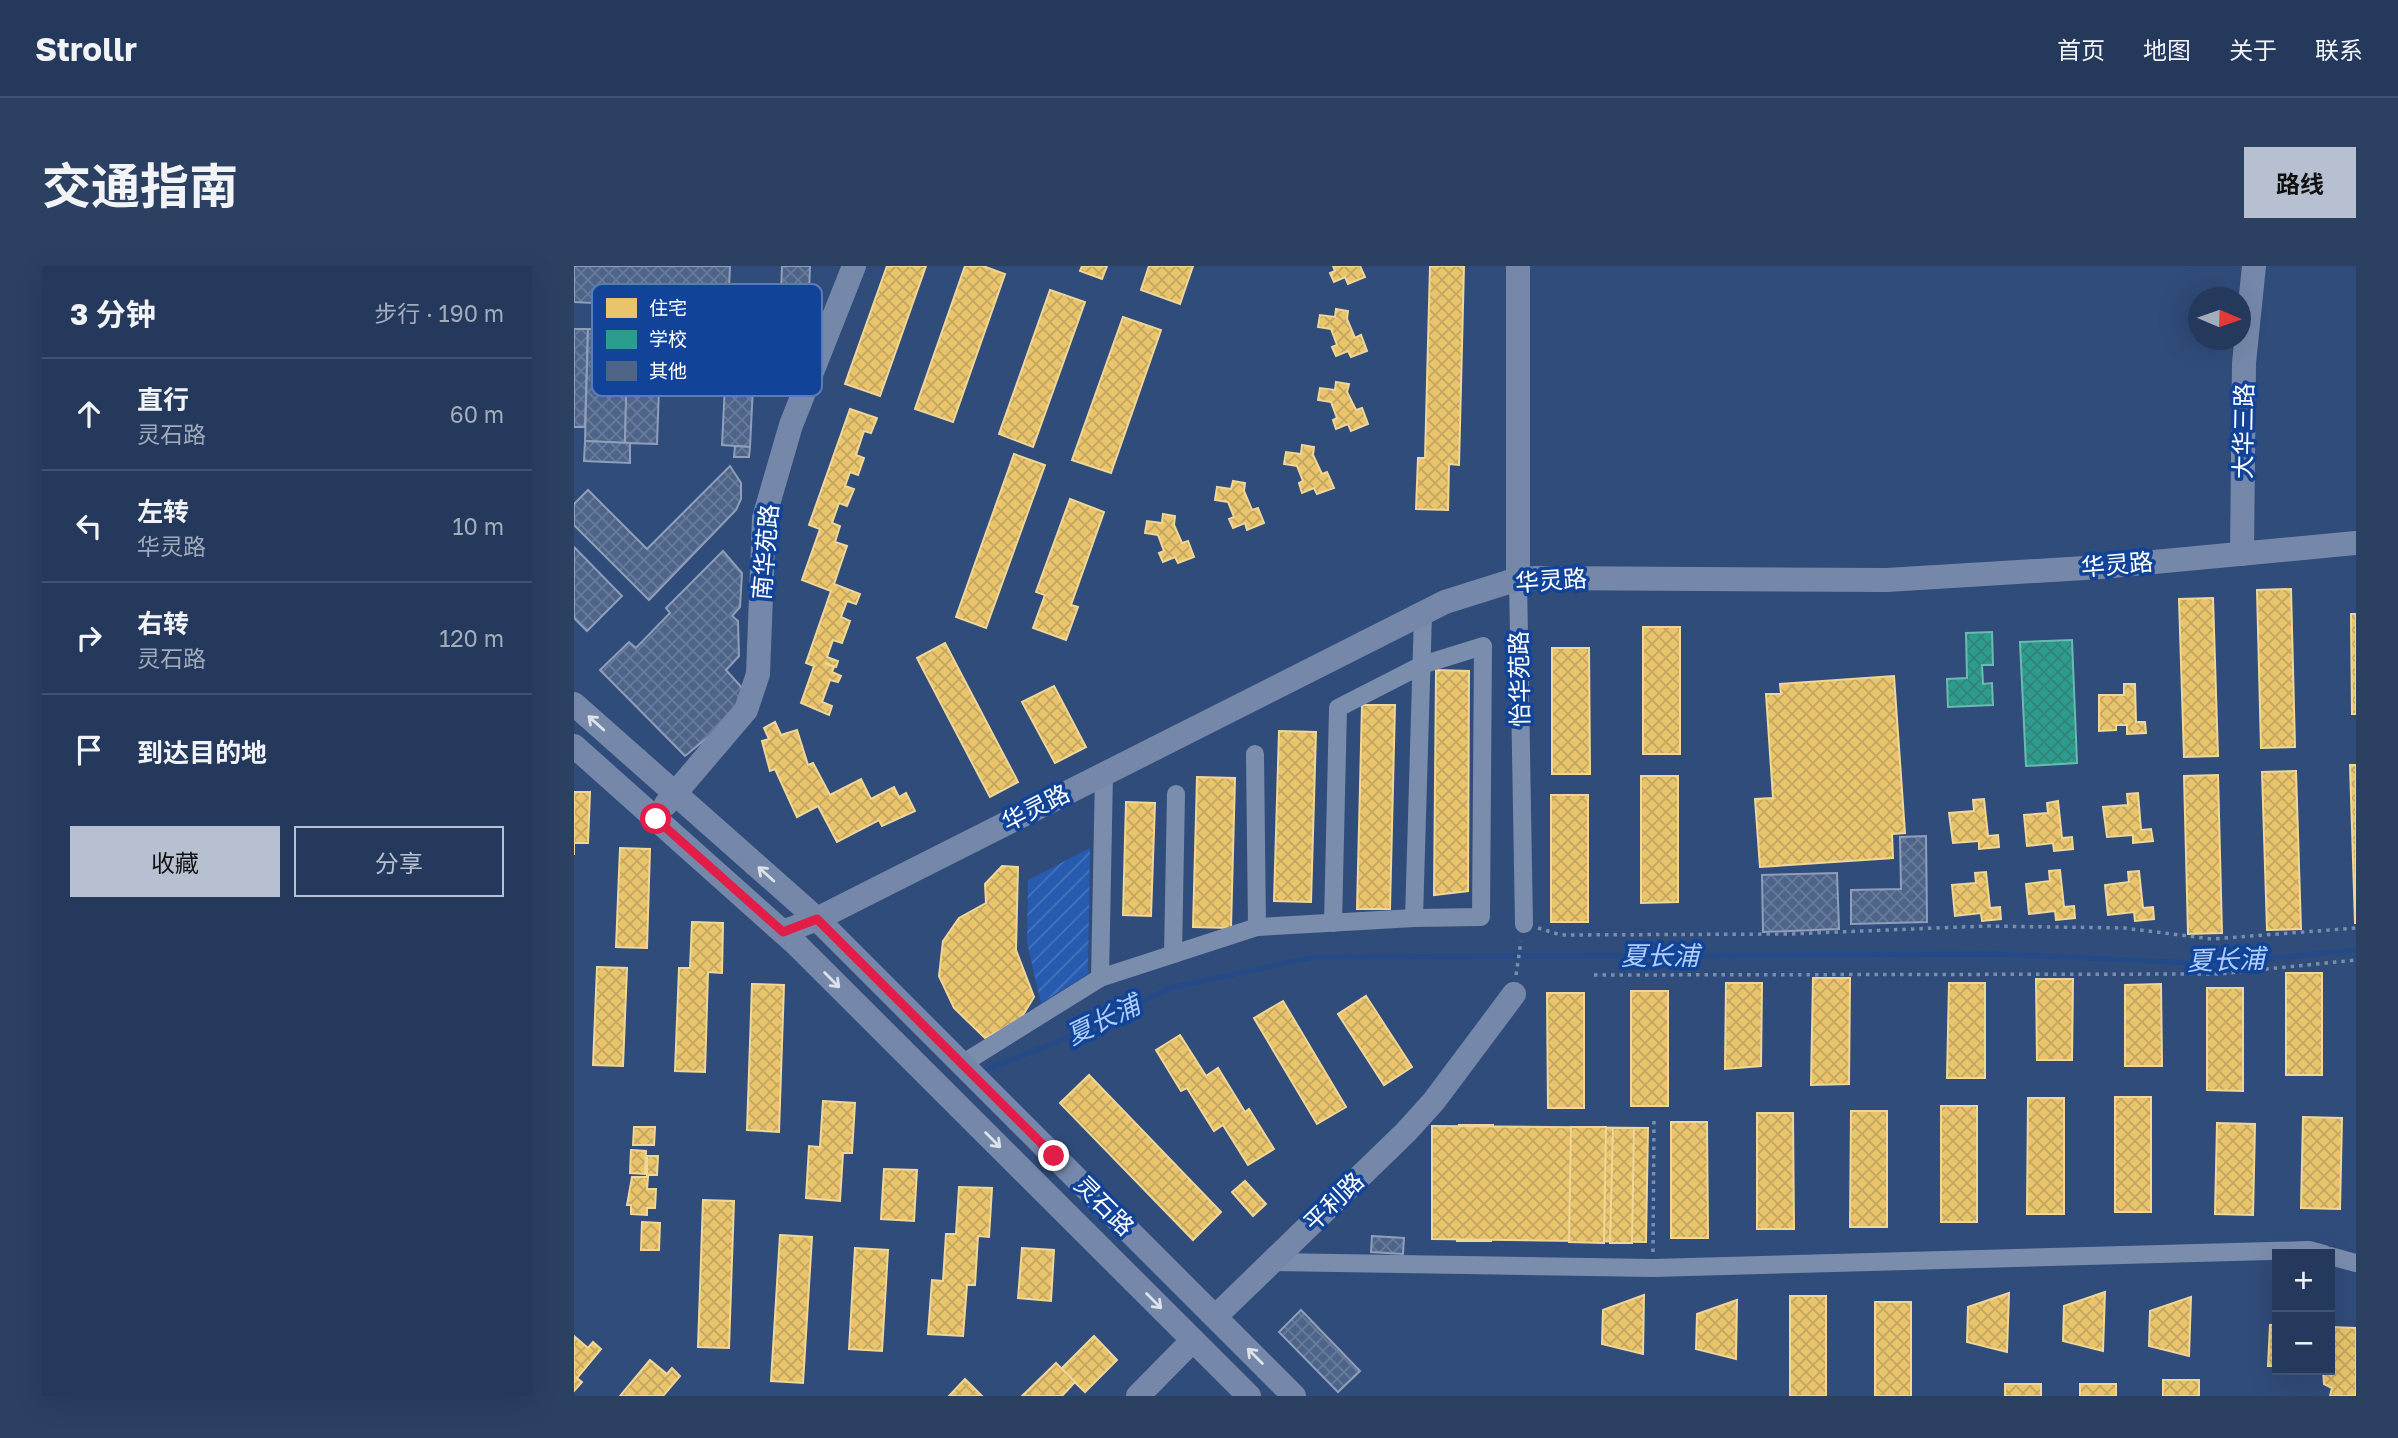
<!DOCTYPE html>
<html lang="zh">
<meta charset="utf-8">
<style>
:root{--surface:#24395c;--page:#2c4062;--text:#f1f3f6;--muted:#a3acbb;--line:#415372;--accent:#b7c0d0}
body{margin:0;font-family:"Golos Text","Noto Sans SC",sans-serif;background:var(--page);color:var(--text)}
.controls{position:absolute;right:21px;bottom:21px;display:grid;overflow:hidden;border-radius:0px;box-shadow:0 7px 28px #0002}
.controls button{width:63px;height:63px;display:grid;place-items:center;padding:0;border:0;border-bottom:2px solid var(--line);background:var(--surface);color:var(--text);font:35px sans-serif}
.compass{position:absolute;left:1614px;top:21px;width:63px;height:63px;border-radius:50%;background:var(--surface);box-shadow:0 7px 28px #0002;rotate:92deg}
.stop{position:absolute;width:21px;height:21px;margin:-16px;border:5px solid #e11d48;border-radius:50%;background:#fff}
.stop.end{background:#e11d48;border-color:#fff;box-shadow:0 2px 7px #0008}
.list{margin:0;padding:0;list-style:none}
h2{display:flex;justify-content:space-between;align-items:center;height:91px;margin:0;padding:0 28px;font-size:30px}
h2 small{font-size:23px;font-weight:400;color:var(--muted)}
.list li{display:grid;grid-template-columns:46px 1fr auto;gap:21px;align-items:center;box-sizing:border-box;height:112px;padding:0 28px;border-top:2px solid var(--line)}
.list b{display:block;font-size:26px;white-space:nowrap}
.list p{margin:0;font-size:23px;white-space:nowrap;color:var(--muted)}
.list em{font-size:23px;font-style:normal;color:var(--muted)}
.actions{display:flex;gap:14px;padding:21px 28px}
.actions a{flex:1;padding:16px 0;border:2px solid var(--accent);border-radius:0px;text-align:center;font-size:24px;color:var(--accent)}
.actions .main{background:var(--accent);color:#111}
.icon{flex:none;width:38px;height:38px;fill:none;stroke:currentColor;stroke-width:2;stroke-linecap:round;stroke-linejoin:round}
.map{position:relative;flex:none;width:1782px;height:1130px;overflow:hidden;border-radius:0px}
header{display:flex;align-items:center;gap:42px;box-sizing:border-box;height:98px;padding:0 35px;background:var(--surface);border-bottom:2px solid var(--line)}
header strong{font-size:33px}
nav{display:flex;gap:38px;margin-inline-start:auto;font-size:24px}
.intro{display:flex;align-items:center;justify-content:space-between;box-sizing:border-box;height:168px;padding:0 42px}
h1{margin:0;font-size:49px}
.button{padding:18px 32px;border-radius:0px;background:var(--accent);color:#111;font-size:24px;font-weight:700}
main{display:flex;gap:42px;padding:0 42px}
aside{flex:1;background:var(--surface);border-radius:0px;box-shadow:0 7px 28px #0002}
.map>svg:first-child{display:block}
</style>
<header>
<strong>Strollr</strong>
<nav><a>首页</a><a>地图</a><a>关于</a><a>联系</a></nav>
</header>
<div class="intro"><h1>交通指南</h1><a class="button">路线</a></div>
<main>
<aside>
<h2>3 分钟<small>步行 · 190 m</small></h2>
<ul class="list">
<li><svg class="icon" aria-label="ahead" viewBox="0 0 24 24"><path d="M12 20V5M6 11l6-6 6 6"/></svg><div><b>直行</b><p>灵石路</p></div><em>60 m</em></li>
<li><svg class="icon" aria-label="left" viewBox="0 0 24 24"><path d="M17 20v-9H6M10 6l-5 5 5 5"/></svg><div><b>左转</b><p>华灵路</p></div><em>10 m</em></li>
<li><svg class="icon" aria-label="right" viewBox="0 0 24 24"><path d="M7 20v-9h11M14 6l5 5-5 5"/></svg><div><b>右转</b><p>灵石路</p></div><em>120 m</em></li>
<li><svg class="icon" aria-label="arrive" viewBox="0 0 24 24"><path d="M6 21V4h12l-3 4 3 4H6"/></svg><div><b>到达目的地</b></div></li>
</ul>
<div class="actions"><a class="main">收藏</a><a>分享</a></div>
</aside>
<div class="map">
<svg width="1782" height="1130" viewBox="0 0 1782 1130">
<defs>
<pattern id="garden-furrows" width="10" height="10" patternUnits="userSpaceOnUse" patternTransform="scale(1.75)"><rect width="10" height="10" fill="#265bb0"/><path d="M-1 1l2-2M0 10L10 0M9 11l2-2" fill="none" stroke="#4774bc"/></pattern>
<pattern id="homes-cross-hatch" width="8" height="8" patternUnits="userSpaceOnUse" patternTransform="scale(1.75)"><rect width="8" height="8" fill="#e9c46a"/><path d="M0 0l8 8M0 8l8-8" fill="none" stroke="#c2a662"/></pattern>
<pattern id="schools-cross-hatch" width="8" height="8" patternUnits="userSpaceOnUse" patternTransform="scale(1.75)"><rect width="8" height="8" fill="#2a9d8f"/><path d="M0 0l8 8M0 8l8-8" fill="none" stroke="#368178"/></pattern>
<pattern id="building-cross-hatch" width="8" height="8" patternUnits="userSpaceOnUse" patternTransform="scale(1.75)"><rect width="8" height="8" fill="#4e6489"/><path d="M0 0l8 8M0 8l8-8" fill="none" stroke="#697b9b"/></pattern>
</defs>
<rect width="100%" height="100%" fill="#304c7a"/>
<path fill="url(#garden-furrows)" d="M516,582L514,708L467,737L453,677L454,614Z"/>
<g fill="url(#homes-cross-hatch)" stroke="#f0d697" stroke-width="2">
<path d="M313,0H352L306,130L271,118Z"/>
<path d="M391,0H409L431,8L379,156L341,143Z"/>
<path d="M508,0H533L528,13L506,5Z"/>
<path d="M575,0H619L606,38L567,24Z"/>
<path d="M759,0H786L791,11L774,18L771,11L760,16L756,7L761,5Z"/>
<path d="M856,0H890L885,199L875,198L874,244L842,243L844,192H851Z"/>
<path d="M476,24L511,36L459,181L425,168Z"/>
<path d="M762,43L774,45L773,53L781,72L787,69L793,85L777,91L774,85L762,90L758,81L763,79L757,63L744,61L746,49L761,51Z"/>
<path d="M549,51L587,64L537,207L498,194Z"/>
<path d="M762,116L775,118L773,126L782,144L788,142L794,158L777,165L774,158L762,163L759,154L763,152L757,136L744,134L746,122L761,124Z"/>
<path d="M276,143L303,152L297,167L290,165L282,189L290,192L284,209L276,206L271,220L280,223L273,240L265,237L258,257L266,260L261,276L273,280L260,318L286,328L282,338L273,335L267,351L276,355L268,377L259,374L253,391L264,395L262,401L251,397L260,401L258,406L267,410L264,416L256,414L248,436L258,440L255,449L227,437L240,400L232,397L257,325L228,314L246,263L235,259Z"/>
<path d="M728,179L740,181L739,189L748,208L753,206L760,222L743,228L740,222L728,227L725,217L729,215L723,200L710,198L712,186L727,188Z"/>
<path d="M440,188L471,199L412,362L382,351Z"/>
<path d="M659,215L671,217L670,225L678,244L684,242L690,257L673,264L671,257L659,262L655,253L660,251L654,236L641,234L643,221L657,223Z"/>
<path d="M496,233L530,246L497,339L504,341L492,374L459,362L471,329L462,326Z"/>
<path d="M589,248L601,250L600,259L608,277L614,275L620,291L604,297L601,291L589,296L585,287L590,285L584,269L571,267L573,255L588,257Z"/>
<path d="M1717,323L1721,481L1687,482L1683,324Z"/>
<path d="M1639,332L1644,490L1610,491L1605,333Z"/>
<path d="M1777,348H1782V448H1778Z"/>
<rect x="1069" y="361" width="37" height="127"/>
<path d="M371,377L444,516L416,531L343,392Z"/>
<path d="M978,382H1015L1016,508H978Z"/>
<path d="M862,404L895,405L894,625L860,629Z"/>
<path d="M1320,410L1331,567L1318,568L1319,592L1186,601L1181,533L1199,532L1192,428H1207L1206,418Z"/>
<path d="M1550,418H1561L1562,456H1571L1572,467L1553,468V459H1542V464L1525,465V429H1550Z"/>
<path d="M480,420L512,481L481,497L448,436Z"/>
<path d="M788,439H821L816,643H783Z"/>
<path d="M201,456L207,469L223,464L234,499L239,497L256,529L287,513L297,533L320,521L325,531L332,527L341,545L308,560L305,554L263,576L244,540L223,551L201,503L196,505L188,475L195,473L190,462Z"/>
<path d="M705,465L742,466L737,636L700,635Z"/>
<path d="M1776,499H1782V657H1781Z"/>
<path d="M1722,505L1727,663L1693,664L1688,506Z"/>
<path d="M1644,509L1648,667L1614,668L1610,510Z"/>
<path d="M1067,510H1104V636L1067,637Z"/>
<path d="M623,511L661,512L657,662L619,661Z"/>
<path d="M0,526H16L14,577H0V589Z"/>
<path d="M1564,527L1567,564L1577,563L1579,575L1559,577V569L1533,571L1529,541L1554,539L1553,528Z"/>
<rect x="977" y="529" width="37" height="127"/>
<path d="M1410,533L1414,570L1424,569L1425,581L1405,583V575L1379,577L1375,547L1400,545L1399,534Z"/>
<path d="M1484,535L1488,572L1498,571L1499,583L1480,585L1479,577L1453,580L1450,549L1474,547L1473,537Z"/>
<path d="M552,536L581,537L577,650L549,649Z"/>
<path d="M46,582L76,583L73,682L42,681Z"/>
<path d="M428,600L444,601L442,684L460,731L446,754L411,772L380,742L365,710L369,675L385,652L412,637L411,618Z"/>
<path d="M1486,604L1490,641L1500,640L1501,652L1482,654L1481,645L1455,648L1452,618L1476,615L1475,605Z"/>
<path d="M1565,605L1569,642L1579,641L1580,653L1561,655L1560,646L1534,649L1531,619L1555,616L1554,606Z"/>
<path d="M1412,606L1416,642L1426,641L1427,653L1408,655L1407,647L1381,650L1378,619L1402,617L1401,607Z"/>
<path d="M118,656L149,657L148,707L134,706L131,806L101,805L105,702H116Z"/>
<path d="M23,701L53,702L49,800L19,799Z"/>
<rect x="1712" y="707" width="36" height="102"/>
<path d="M1239,712H1276L1275,818L1237,819Z"/>
<path d="M1462,713H1499L1498,794H1463Z"/>
<path d="M1152,717H1188L1187,800L1151,803Z"/>
<path d="M1375,717H1411V812H1373Z"/>
<path d="M178,718L210,719L205,866L173,864Z"/>
<path d="M1587,718L1588,800H1551V719Z"/>
<path d="M1633,722H1669V825L1633,824Z"/>
<rect x="1057" y="725" width="37" height="115"/>
<path d="M973,727H1010V842H974Z"/>
<path d="M792,730L838,801L810,819L764,748Z"/>
<path d="M709,735L772,841L743,858L680,752Z"/>
<path d="M606,769L632,810L644,802L671,846L675,843L700,883L674,899L649,859L640,865L613,822L607,825L582,784Z"/>
<path d="M515,809L647,946L619,974L486,837Z"/>
<rect x="1541" y="831" width="36" height="115"/>
<path d="M1454,832H1490V948H1453Z"/>
<path d="M249,835L281,837L278,887H269L266,935L232,932L235,880L246,881Z"/>
<rect x="1367" y="840" width="36" height="116"/>
<path d="M1277,845H1313V961H1276Z"/>
<path d="M1183,847H1219L1220,963H1183Z"/>
<path d="M1729,851L1768,852L1766,943L1727,942Z"/>
<path d="M1097,856H1133L1134,972H1097Z"/>
<path d="M1643,857L1681,858L1679,949L1641,948Z"/>
<path d="M885,859H919L917,975H883Z"/>
<path d="M858,860L1074,862L1072,976L858,973Z"/>
<path d="M60,861H81L80,879H59Z"/>
<path d="M997,861H1032L1030,977L995,976Z"/>
<path d="M1039,862H1060L1058,977H1036Z"/>
<path d="M57,884L72,885L71,908L56,907Z"/>
<path d="M73,890H84L83,909H73Z"/>
<path d="M310,903L343,904L340,955L307,953Z"/>
<path d="M58,911H74L73,923H82L81,942H73V949L57,948V939H53Z"/>
<path d="M671,915L692,938L679,950L658,926Z"/>
<path d="M385,921L418,922L415,971L404,970L401,1019H393L389,1070L354,1068L358,1014L369,1015L372,968H382Z"/>
<path d="M129,934L160,935L155,1082L124,1081Z"/>
<path d="M68,956L86,957L85,984H67Z"/>
<path d="M206,969L238,971L229,1117L197,1115Z"/>
<path d="M281,982L314,984L308,1085L275,1083Z"/>
<path d="M448,982L480,984L477,1035L444,1032Z"/>
<path d="M1531,1026L1529,1085L1489,1075L1490,1040Z"/>
<path d="M1435,1027L1433,1086L1393,1076L1394,1041Z"/>
<path d="M1070,1029L1069,1088L1028,1078L1029,1044Z"/>
<rect x="1216" y="1030" width="36" height="100"/>
<path d="M1617,1031L1615,1090L1575,1080L1576,1045Z"/>
<path d="M1163,1034L1162,1093L1122,1083L1123,1048Z"/>
<rect x="1301" y="1036" width="36" height="94"/>
<path d="M1696,1059H1703V1100H1694Z"/>
<path d="M1756,1061L1782,1062V1130H1756L1758,1122L1750,1118L1749,1104H1756Z"/>
<path d="M0,1070L14,1082L19,1076L27,1083L3,1112L8,1116L0,1125Z"/>
<path d="M520,1070L543,1094L511,1126L487,1103Z"/>
<path d="M76,1094L93,1108L98,1102L106,1110L89,1130H46Z"/>
<path d="M482,1097L501,1116L488,1130H448Z"/>
<path d="M391,1113L408,1130H375Z"/>
<rect x="1589" y="1114" width="36" height="16"/>
<rect x="1431" y="1118" width="36" height="12"/>
<rect x="1506" y="1118" width="36" height="12"/>
</g>
<g fill="url(#schools-cross-hatch)" stroke="#6abab1" stroke-width="2">
<path d="M1418,366L1419,399H1408L1409,418L1418,417L1419,439L1374,441L1373,413L1393,412L1392,367Z"/>
<path d="M1498,374L1503,497L1452,500L1446,376Z"/>
</g>
<g fill="none" stroke-linecap="round" stroke-linejoin="round">
<path stroke="#254a88" stroke-width="5" d="M409,805L483,776L596,722L740,691L1423,688L1643,698L1782,684"/>
</g>
<g fill="url(#building-cross-hatch)" stroke="#8f9fb9" stroke-width="2">
<path d="M0,0H156L154,44L0,36Z"/>
<path d="M208,0H236L235,27L207,26Z"/>
<path d="M0,63H14L11,161H0Z"/>
<path d="M14,63L54,65L51,177L11,175Z"/>
<path d="M53,92L86,93L83,178L51,177Z"/>
<path d="M152,99L180,100L176,181L148,179Z"/>
<path d="M11,175L56,177V197L10,195Z"/>
<path d="M161,180L176,181L175,191H160Z"/>
<path d="M156,200L167,217V233L162,244L75,334L0,259V238L14,224L73,283Z"/>
<path d="M0,281L48,330L13,365L0,352Z"/>
<path d="M149,285L168,307L166,341L158,350L164,355L165,390L152,404L170,424L166,445L111,490L26,404L55,376L62,382L96,347L92,342Z"/>
<path d="M1352,570L1353,656L1277,658V624L1327,623L1326,571Z"/>
<path d="M1263,607L1265,663L1189,666L1188,609Z"/>
<path d="M798,970L830,972L829,988L797,986Z"/>
<path d="M727,1044L786,1105L764,1126L705,1066Z"/>
</g>
<g fill="none" stroke-linecap="round" stroke-linejoin="round">
<g stroke="#7a8dad" stroke-width="3.5" stroke-dasharray="3.5 5" stroke-linecap="butt">
<path d="M964,662L987,669L1215,668L1412,660L1550,662L1638,673L1782,662"/>
<path d="M942,709L947,675"/>
<path d="M1020,709L1644,708L1782,694"/>
<path d="M1079,986L1080,851"/>
</g>
<g stroke="#7a8dad" stroke-width="18">
<path d="M944,313L950,658"/>
<path d="M681,488L683,661"/>
<path d="M759,657L764,442L848,399L909,380L907,651L840,652"/>
<path d="M599,688L602,528"/>
<path d="M526,712L530,508"/>
<path d="M388,798L526,712L683,661L840,652L849,348"/>
<path d="M1756,990L1782,997"/>
<path d="M698,996L1079,1002L1735,984L1750,988"/>
</g>
<g stroke="#7588a9" stroke-width="24">
<path d="M944,0V313"/>
<path d="M1668,288L1670,97L1680,0"/>
<path d="M0,438L243,653L720,1130"/>
<path d="M0,480L221,677L675,1130"/>
<path d="M92,538L172,444L184,408L190,252L217,159L280,0"/>
<path d="M209,666L243,653L871,336L944,313L963,312L1313,314L1527,301L1782,277"/>
<path d="M641,1051L832,866L860,835L940,728"/>
<path d="M564,1130L619,1074"/>
</g>
</g>
<defs><path id="oneway-shaft" d="M-6 0H5M1.5-3L5.5 0L1.5 3" fill="none" stroke-width="1.6" stroke-linecap="round" stroke-linejoin="round" transform="scale(1.75)"/></defs>
<g stroke="#dce1ea">
<use href="#oneway-shaft" transform="translate(22 457) rotate(-138)"/>
<use href="#oneway-shaft" transform="translate(192 608) rotate(-138)"/>
<use href="#oneway-shaft" transform="translate(258 714) rotate(45)"/>
<use href="#oneway-shaft" transform="translate(419 874) rotate(45)"/>
<use href="#oneway-shaft" transform="translate(580 1035) rotate(45)"/>
<use href="#oneway-shaft" transform="translate(681 1090) rotate(-135)"/>
</g>
<g fill="none" stroke-linecap="round" stroke-linejoin="round">
<path stroke="#e11d48" stroke-width="9" d="M82,553L209,666L243,653L480,890"/>
</g>
<g text-anchor="middle" stroke-width="7" stroke-linejoin="round" paint-order="stroke">
<g font-size="24" fill="#fff" stroke="#149">
<text transform="translate(1670 165) rotate(-89)" y="8">大华三路</text>
<text transform="translate(192 286) rotate(-85)" y="8">南华苑路</text>
<text transform="translate(1543 299) rotate(-5)" y="8">华灵路</text>
<text transform="translate(977 315) rotate(-4)" y="8">华灵路</text>
<text transform="translate(946 413) rotate(-91)" y="8">怡华苑路</text>
<text transform="translate(462 542) rotate(-27)" y="8">华灵路</text>
<text transform="translate(760 936) rotate(-44)" y="8">平利路</text>
<text transform="translate(530 940) rotate(45)" y="8">灵石路</text>
</g>
<g font-size="26" font-style="italic" fill="#afcdfa" stroke="#149">
<text x="1086" y="699">夏长浦</text>
<text transform="translate(1652 694) rotate(-2)" y="9">夏长浦</text>
<text transform="translate(529 754) rotate(-26)" y="9">夏长浦</text>
</g>
</g>
<rect x="18" y="18" width="230" height="112" rx="10" fill="#149" stroke="#587cb8" stroke-width="2"/>
<rect x="32" y="32" width="31" height="20" fill="#e9c46a"/>
<rect x="32" y="64" width="31" height="19" fill="#2a9d8f"/>
<rect x="32" y="95" width="31" height="20" fill="#4e6489"/>
<g font-size="19" fill="#fff">
<text x="75" y="49">住宅</text>
<text x="75" y="80">学校</text>
<text x="75" y="112">其他</text>
</g>
</svg>
<div class="controls">
<button>+</button>
<button>−</button>
</div>
<svg class="compass" viewBox="-18 -18 36 36"><path d="M0-13l5 13h-10z" fill="#e53935"/><path d="M0 13l5-13h-10z" fill="#a3acbb"/></svg>
<div class="stop" style="left:82px;top:553px"></div>
<div class="stop end" style="left:480px;top:890px"></div>
</div>
</main>
